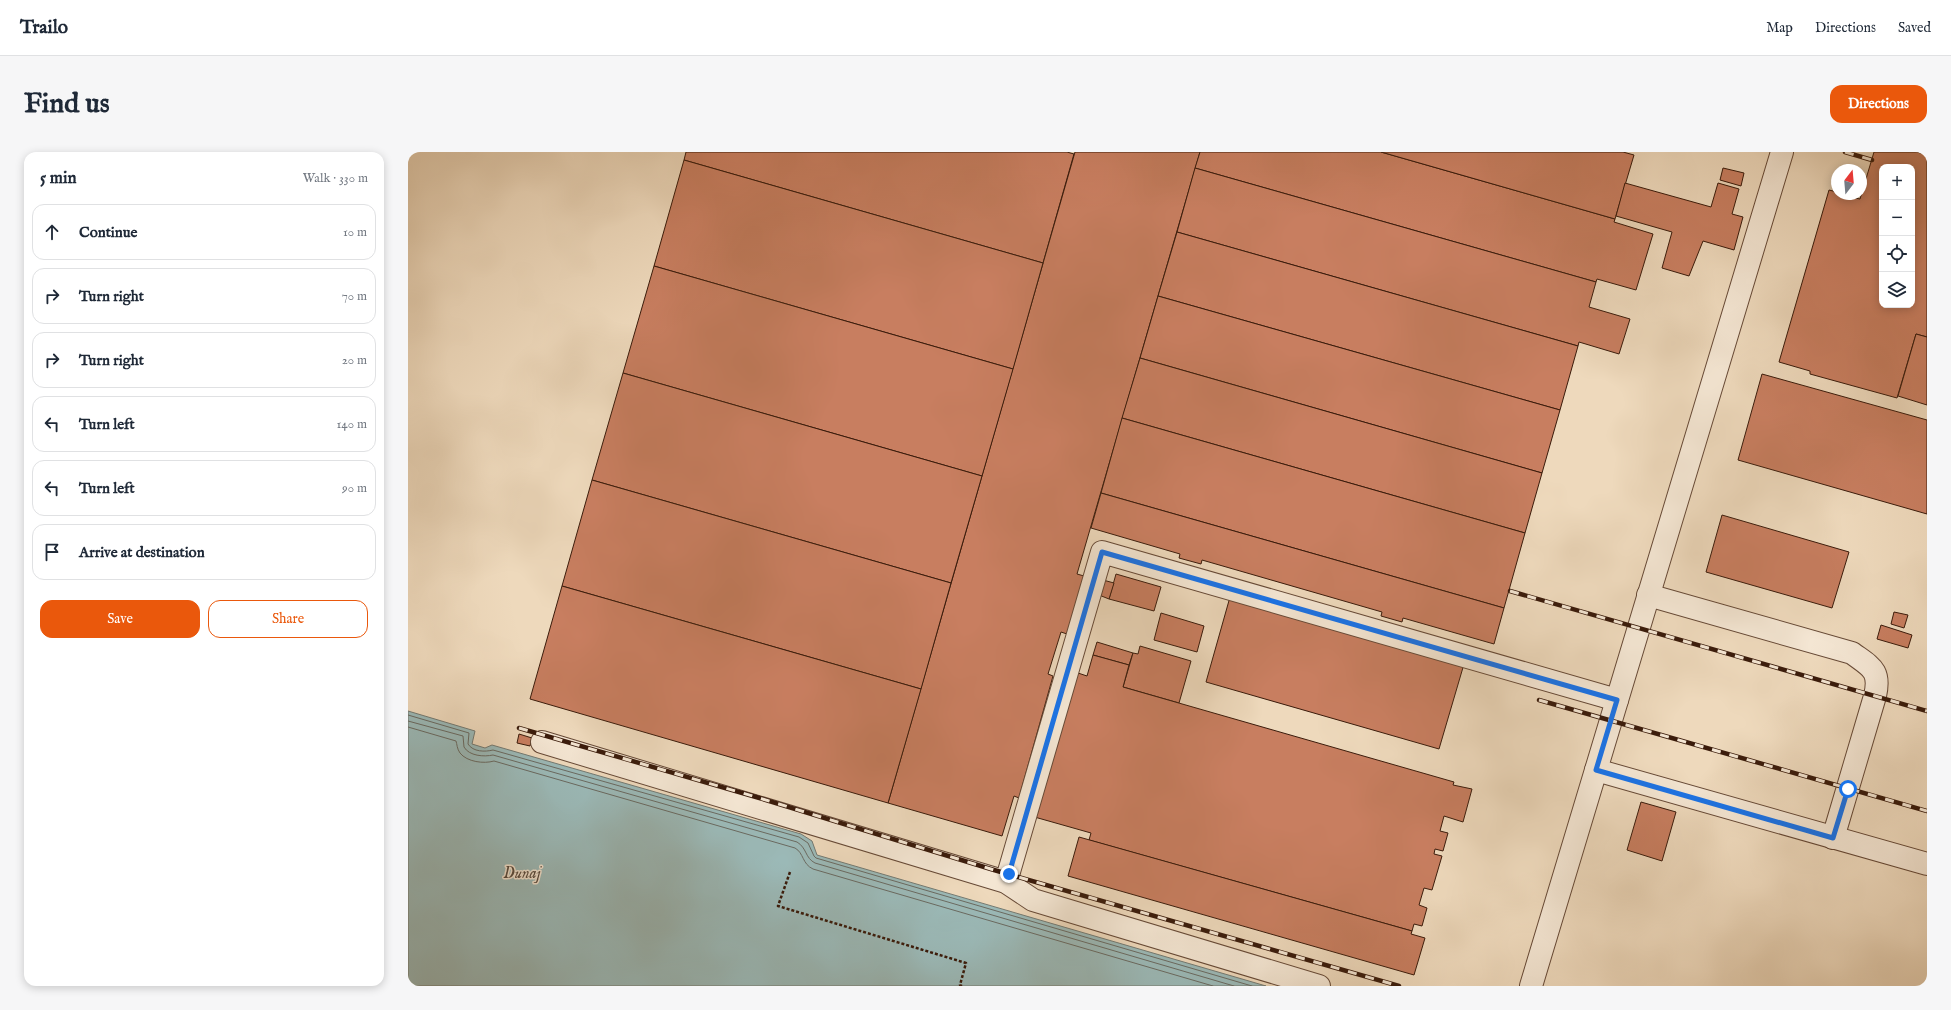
<!DOCTYPE html>
<meta charset="utf-8">
<style>
:root{--surface:#fff;--page:#f6f6f7;--text:#1f2937;--muted:#747a83;--line:#e0e1e3;--accent:#ea580c}
body{margin:0;font-family:"IM FELL English",serif;background:var(--page);color:var(--text)}
.controls{position:absolute;right:12px;top:12px;display:grid;overflow:hidden;border-radius:8px;box-shadow:0 2px 10px #0003}
.controls button{width:36px;height:36px;display:grid;place-items:center;padding:0;border:0;border-bottom:1px solid var(--line);background:var(--surface);color:var(--text);font:20px sans-serif}
.compass{position:absolute;left:1423px;top:12px;width:36px;height:36px;border-radius:50%;background:var(--surface);box-shadow:0 2px 10px #0003;rotate:16deg}
.stop{position:absolute;width:12px;height:12px;margin:-9px;border:3px solid #1a73e8;border-radius:50%;background:#fff}
.stop.end{background:#1a73e8;border-color:#fff;box-shadow:0 1px 4px #0008}
.list{margin:0;padding:0;list-style:none}
h2{display:flex;justify-content:space-between;align-items:center;height:52px;margin:0;padding:0 16px;font-size:17px}
h2 small{font-size:13px;font-weight:400;color:var(--muted)}
.list li{display:grid;grid-template-columns:26px 1fr auto;gap:12px;align-items:center;box-sizing:border-box;height:56px;margin:0 8px 8px;padding:0 8px;border:1px solid var(--line);border-radius:12px}
.list b{display:block;font-size:15px;white-space:nowrap}
.list em{font-size:13px;font-style:normal;color:var(--muted)}
.actions{display:flex;gap:8px;padding:12px 16px}
.actions a{flex:1;padding:9px 0;border:1px solid var(--accent);border-radius:12px;text-align:center;font-size:14px;color:var(--accent)}
.actions .main{background:var(--accent);color:#fff}
.icon{flex:none;width:22px;height:22px;fill:none;stroke:currentColor;stroke-width:2;stroke-linecap:round;stroke-linejoin:round}
.map{position:relative;flex:none;width:1519px;height:834px;overflow:hidden;border-radius:12px}
header{display:flex;align-items:center;gap:24px;box-sizing:border-box;height:56px;padding:0 20px;background:var(--surface);border-bottom:1px solid var(--line)}
header strong{font-size:19px}
nav{display:flex;gap:22px;margin-inline-start:auto;font-size:14px}
.intro{display:flex;align-items:center;justify-content:space-between;box-sizing:border-box;height:96px;padding:0 24px}
h1{margin:0;font-size:28px}
.button{padding:10px 18px;border-radius:12px;background:var(--accent);color:#fff;font-size:14px;font-weight:700}
main{display:flex;gap:24px;padding:0 24px}
aside{flex:1;background:var(--surface);border-radius:12px;box-shadow:0 2px 10px #0003}
.map>svg:first-child{display:block}
</style>
<header>
<strong>Trailo</strong>
<nav><a>Map</a><a>Directions</a><a>Saved</a></nav>
</header>
<div class="intro"><h1>Find us</h1><a class="button">Directions</a></div>
<main>
<aside>
<h2>5 min<small>Walk · 330 m</small></h2>
<ul class="list">
<li><svg class="icon" aria-label="ahead" viewBox="0 0 24 24"><path d="M12 20V5M6 11l6-6 6 6"/></svg><div><b>Continue</b></div><em>10 m</em></li>
<li><svg class="icon" aria-label="right" viewBox="0 0 24 24"><path d="M7 20v-9h11M14 6l5 5-5 5"/></svg><div><b>Turn right</b></div><em>70 m</em></li>
<li><svg class="icon" aria-label="right" viewBox="0 0 24 24"><path d="M7 20v-9h11M14 6l5 5-5 5"/></svg><div><b>Turn right</b></div><em>20 m</em></li>
<li><svg class="icon" aria-label="left" viewBox="0 0 24 24"><path d="M17 20v-9H6M10 6l-5 5 5 5"/></svg><div><b>Turn left</b></div><em>140 m</em></li>
<li><svg class="icon" aria-label="left" viewBox="0 0 24 24"><path d="M17 20v-9H6M10 6l-5 5 5 5"/></svg><div><b>Turn left</b></div><em>90 m</em></li>
<li><svg class="icon" aria-label="arrive" viewBox="0 0 24 24"><path d="M6 21V4h12l-3 4 3 4H6"/></svg><div><b>Arrive at destination</b></div></li>
</ul>
<div class="actions"><a class="main">Save</a><a>Share</a></div>
</aside>
<div class="map">
<svg width="1519" height="834" viewBox="0 0 1519 834">
<rect width="100%" height="100%" fill="#eed9bc"/>
<filter id="stains"><feTurbulence type="fractalNoise" baseFrequency=".005" numOctaves="4"/><feColorMatrix values="0 0 0 0 .2 0 0 0 0 .09 0 0 0 0 .02 0 0 0 .5 -.17"/></filter>
<radialGradient id="worn" r=".72"><stop offset=".6" stop-color="#630" stop-opacity="0"/><stop offset="1" stop-color="#630" stop-opacity=".3"/></radialGradient>
<path fill="#9bb9b7" stroke="#747a72" d="M0,559L67,579L64,592L77,596L84,593L393,682L404,689L409,703L858,834H0Z"/>
<g fill="none" stroke-linecap="round" stroke-linejoin="round">
<g stroke="#6a6a61" stroke-width="1">
<path d="M0,563L61,581L60,592C65,600 77,600 85,598L391,685L400,691L406,704L408,706L844,834"/>
<path d="M0,569L55,584L56,595C61,604 76,605 85,603L389,690C399,696 397,706 407,711L826,834"/>
<path d="M0,575L48,589C49,592 49,597 52,601C59,610 76,612 86,609L387,696C396,701 394,712 405,717L805,834"/>
</g>
</g>
<g fill="#c87e60" stroke="#3a1b0b" fill-rule="evenodd">
<path d="M278,0H659L666,2L635,111L276,8Z"/>
<path d="M667,0H792L669,422L676,424L659,482L653,480L640,522L645,524L611,646L606,644L594,684L480,651Z"/>
<path d="M792,0H973L1207,67L1206,70L1245,82L1228,138L1189,127L1188,130L787,16Z"/>
<path d="M973,0H1215L1226,3L1207,67Z"/>
<path d="M1466,0H1509L1519,3V185L1508,182L1489,246L1402,222V219L1371,210L1421,38L1429,40V42L1452,47ZM1474,15H1504V153H1474Z"/>
<path d="M276,8L635,111L605,217L246,114Z"/>
<path d="M787,16L1188,130L1181,155L1222,167L1211,202L1171,190L1170,194L769,80Z"/>
<path d="M1315,16L1336,21L1333,34L1312,28Z"/>
<path d="M1217,31L1303,55L1310,31L1331,37L1324,62L1335,65L1326,98L1295,89L1281,124L1254,116L1264,80L1208,64Z"/>
<path d="M769,80L1170,194L1152,258L750,144Z"/>
<path d="M246,114L605,217L574,324L215,221Z"/>
<path d="M750,144L1152,258L1134,321L732,206Z"/>
<path d="M1508,182L1519,185V253L1490,244Z"/>
<path d="M732,206L1134,321L1117,381L714,266Z"/>
<path d="M215,221L574,324L543,431L184,328Z"/>
<path d="M1354,222L1519,268V362L1330,308Z"/>
<path d="M714,266L1117,381L1096,456L693,341Z"/>
<path d="M184,328L543,431L513,537L154,434Z"/>
<path d="M693,341L1096,456L1086,492L995,466L994,470L973,464L974,460L794,408L793,412L771,406L772,402L683,376Z"/>
<path d="M1314,363L1441,400L1424,456L1298,420Z"/>
<path d="M708,422L753,435L746,459L701,447Z"/>
<path d="M695,428L706,431L701,447L691,443Z"/>
<path d="M154,434L513,537L480,651L122,547Z"/>
<path d="M822,445L1056,512L1031,597L798,530Z"/>
<path d="M1486,460L1500,463L1496,476L1483,472Z"/>
<path d="M753,461L796,474L789,500L746,488Z"/>
<path d="M1473,473L1504,483L1500,496L1469,487Z"/>
<path d="M689,490L725,501L721,513L685,503Z"/>
<path d="M732,494L783,509L771,551L715,535L725,501L730,502Z"/>
<path d="M685,503L721,513L715,535L1046,630L1045,633L1064,637L1055,670L1036,664L1032,679L1040,681L1035,699L1027,697L1026,702L1034,704L1024,738L1016,736L1011,753L1019,756L1014,774L1006,772L1004,779L681,688L683,681L623,664L664,519L679,524Z"/>
<path d="M111,582L124,586L122,594L109,591Z"/>
<path d="M1233,650L1268,660L1254,709L1219,698Z"/>
<path d="M671,685L1004,779L1003,782L1017,786L1006,823L660,724Z"/>
</g>
<g fill="none" stroke-linecap="round" stroke-linejoin="round">
<g stroke="#674a37" stroke-width="24">
<g id="minor">
<path d="M1240,443L1444,501C1463,515 1473,518 1467,544L1425,686"/>
<path d="M134,590L598,730L625,748L911,834"/>
<path d="M1188,618L1519,712"/>
<path d="M598,730L694,400L1209,548"/>
<path d="M1123,834L1374,0"/>
</g>
</g>
<path stroke="#3a1b0b" stroke-width="2.5" stroke-dasharray="3 2" stroke-linecap="butt" d="M382,720L370,754L558,811L552,833L554,834"/>
<use href="#minor" stroke="#f4e6d3" stroke-width="22"/>
<g stroke="#3a1b0b" stroke-width="4.5">
<g id="rail">
<path d="M1437,0L1464,8"/>
<path d="M1102,439L1519,559"/>
<path d="M1131,548L1519,659"/>
<path d="M111,576L348,645L586,718L991,834"/>
</g>
</g>
<use href="#rail" stroke="#f4e6d3" stroke-width="3" stroke-dasharray="9" stroke-linecap="butt"/>
</g>
<g fill="none" stroke-linecap="round" stroke-linejoin="round">
<path stroke="#1a73e8" stroke-width="5" d="M601,722L694,400L1209,548L1188,618L1425,686L1440,637"/>
</g>
<g text-anchor="middle" stroke-width="3" stroke-linejoin="round" paint-order="stroke">
<g font-size="16" font-style="italic" fill="#574a3f" stroke="#f4e6d3">
<text x="114" y="726">Dunaj</text>
</g>
</g>
<rect width="100%" height="100%" filter="url(#stains)"/>
<rect width="100%" height="100%" fill="url(#worn)"/>
</svg>
<div class="controls">
<button>+</button>
<button>−</button>
<button><svg class="icon" aria-label="locate" viewBox="0 0 24 24"><circle cx="12" cy="12" r="6"/><path d="M12 2v4M12 18v4M2 12h4M18 12h4"/></svg></button>
<button><svg class="icon" aria-label="layers" viewBox="0 0 24 24"><path d="M12 4l9 5-9 5-9-5zM3 14l9 5 9-5"/></svg></button>
</div>
<svg class="compass" viewBox="-18 -18 36 36"><path d="M0-13l5 13h-10z" fill="#e53935"/><path d="M0 13l5-13h-10z" fill="#747a83"/></svg>
<div class="stop" style="left:1440px;top:637px"></div>
<div class="stop end" style="left:601px;top:722px"></div>
</div>
</main>
